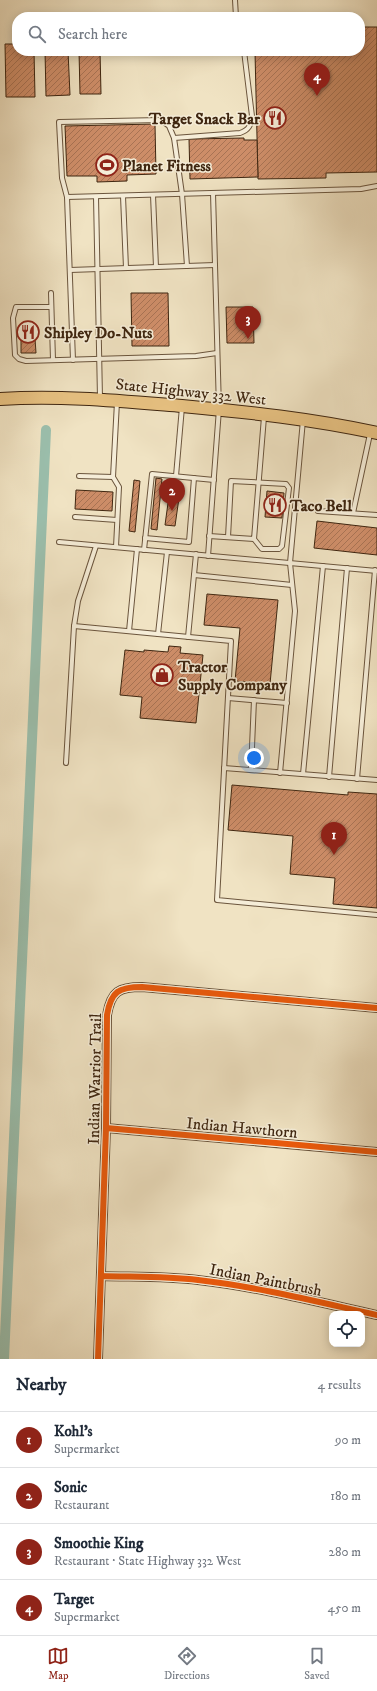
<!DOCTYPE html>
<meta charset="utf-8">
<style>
:root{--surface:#fff;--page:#f2f2f3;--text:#1f2937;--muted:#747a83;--line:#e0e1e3;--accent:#8f2418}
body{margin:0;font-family:"IM FELL DW Pica",serif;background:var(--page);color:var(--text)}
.controls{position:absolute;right:12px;bottom:12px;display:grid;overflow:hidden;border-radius:8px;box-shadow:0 2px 10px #0003}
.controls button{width:36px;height:36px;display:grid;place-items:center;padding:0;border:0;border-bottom:1px solid var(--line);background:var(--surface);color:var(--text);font:20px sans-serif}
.you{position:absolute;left:254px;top:758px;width:14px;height:14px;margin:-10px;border:3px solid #fff;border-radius:50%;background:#1a73e8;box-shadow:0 0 0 6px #1a73e833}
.badge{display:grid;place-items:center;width:26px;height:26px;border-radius:50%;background:var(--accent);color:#fff;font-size:13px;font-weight:700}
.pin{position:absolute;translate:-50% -33px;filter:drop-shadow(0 1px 2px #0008)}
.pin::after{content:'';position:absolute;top:21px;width:14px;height:12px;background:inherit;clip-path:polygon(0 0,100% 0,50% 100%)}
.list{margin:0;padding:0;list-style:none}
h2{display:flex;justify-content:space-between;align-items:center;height:52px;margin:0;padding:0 16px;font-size:17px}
h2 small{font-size:13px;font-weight:400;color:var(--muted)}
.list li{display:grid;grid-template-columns:26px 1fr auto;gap:12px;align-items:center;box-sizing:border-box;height:56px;padding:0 16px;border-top:1px solid var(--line)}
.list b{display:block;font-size:15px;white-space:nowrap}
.list p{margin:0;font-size:13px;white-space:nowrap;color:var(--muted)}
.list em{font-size:13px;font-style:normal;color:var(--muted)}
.icon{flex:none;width:22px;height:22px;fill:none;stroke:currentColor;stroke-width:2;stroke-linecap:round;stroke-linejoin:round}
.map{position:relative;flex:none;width:377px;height:1359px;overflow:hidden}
.search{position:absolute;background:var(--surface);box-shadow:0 2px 10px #0003;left:12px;right:12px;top:12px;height:44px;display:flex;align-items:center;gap:10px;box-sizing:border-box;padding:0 14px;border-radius:16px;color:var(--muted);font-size:15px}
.sheet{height:276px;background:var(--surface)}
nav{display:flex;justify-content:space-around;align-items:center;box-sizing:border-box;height:56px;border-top:1px solid var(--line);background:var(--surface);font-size:11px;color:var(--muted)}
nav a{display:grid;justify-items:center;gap:2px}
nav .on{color:var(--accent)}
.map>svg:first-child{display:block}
</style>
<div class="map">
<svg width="377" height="1359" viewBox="0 0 377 1359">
<defs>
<pattern id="building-hatch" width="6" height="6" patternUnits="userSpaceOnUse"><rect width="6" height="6" fill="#cd8d68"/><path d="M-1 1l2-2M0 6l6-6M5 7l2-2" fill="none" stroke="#a87354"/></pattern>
</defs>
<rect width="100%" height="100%" fill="#f0e3c3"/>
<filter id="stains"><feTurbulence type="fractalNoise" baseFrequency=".005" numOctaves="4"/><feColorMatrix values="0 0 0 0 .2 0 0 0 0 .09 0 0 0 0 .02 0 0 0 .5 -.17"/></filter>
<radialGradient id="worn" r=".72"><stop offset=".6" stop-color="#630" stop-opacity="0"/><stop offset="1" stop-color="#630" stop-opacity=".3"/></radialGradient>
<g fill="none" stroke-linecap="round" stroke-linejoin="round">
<path stroke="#9bbfad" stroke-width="10" d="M4,1359L46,430"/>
</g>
<g fill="url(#building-hatch)" stroke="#3f2610">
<path d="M78,15H98L99,17H78Z"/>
<path d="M360,27H377V172L326,173V178L258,179L255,52L360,51Z"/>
<path d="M5,44H17V51H34L35,97H6Z"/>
<path d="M45,51H68L70,95L46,96Z"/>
<path d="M79,51H100L101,94H80Z"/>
<path d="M155,124L156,174L127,175V181L97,182V176H67L65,126Z"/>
<path d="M244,138V140H257L258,177L190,179L189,139Z"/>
<path d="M131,293H168L169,346H132Z"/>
<path d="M226,307H253L254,343H227Z"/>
<path d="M21,324H34L36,353H21Z"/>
<path d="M156,478L162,479L157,530L151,529Z"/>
<path d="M134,480L140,481L135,532L129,531Z"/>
<path d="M168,483L181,484L175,526L165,525L169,496H167Z"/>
<path d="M76,490L113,492L112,511L75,509Z"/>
<path d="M267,491L284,493L282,518L265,517Z"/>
<path d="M317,521L377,528V555L314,548Z"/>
<path d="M207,594L278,600L270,684L235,681L240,628L204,625Z"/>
<path d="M169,646L181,647L180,653L203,655L196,723L140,718L142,697L120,695L125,650L144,652V650L168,652Z"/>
<path d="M232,785L348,795V792L377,794V908L333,904L335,878L290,874L293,836L228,830Z"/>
</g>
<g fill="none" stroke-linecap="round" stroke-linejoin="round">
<g stroke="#6b553d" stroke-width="6">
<g id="lane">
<path d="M235,0L236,17"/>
<path d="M174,138L240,133C249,130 251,125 252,116L244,51"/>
<path d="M153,195L156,267"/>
<path d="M123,196L126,268"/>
<path d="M67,197L361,189L377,186"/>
<path d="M96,197L100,398"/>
<path d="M70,270L215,265"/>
<path d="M51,293L53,360"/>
<path d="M51,307H16L13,318L15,355L19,359L26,361L196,356L217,353"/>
<path d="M73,360L67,197L62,178L59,122L161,120L169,126L174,138L182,194L187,266"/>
<path d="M79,476L113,477"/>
<path d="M176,476L182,407"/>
<path d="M318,511L377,515"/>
<path d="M353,513L370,434"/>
<path d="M75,517L117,520"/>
<path d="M209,536L254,539L264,417"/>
<path d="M228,537L231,481L286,484L289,488L282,546L279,549H262L254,539"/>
<path d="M145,538L189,542L194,478"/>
<path d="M59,542L377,571"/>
<path d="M116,547L119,487L113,477L117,402"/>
<path d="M144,550L152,474L214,480"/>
<path d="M208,556L219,409L213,193"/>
<path d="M194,575L292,585"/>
<path d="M74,626L231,641L217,900L377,915"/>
<path d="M129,631L137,549"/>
<path d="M158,634L167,552"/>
<path d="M188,637L196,554"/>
<path d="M228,698L287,703"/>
<path d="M66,763L74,626L78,601L96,546"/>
<path d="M224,768L377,780"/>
<path d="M251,770L254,700"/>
<path d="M280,773L295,611L290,563L303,420"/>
<path d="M303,774L323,566"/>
<path d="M329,777L347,568"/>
<path d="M357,779L375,570"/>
</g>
</g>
<g stroke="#6b553d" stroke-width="10">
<g id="street">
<path d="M106,1128L377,1152"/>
<path d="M101,1276C134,1277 166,1276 198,1280C259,1287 318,1302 377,1315"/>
<path d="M98,1359L106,1128L107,1015C111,991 119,987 142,987L377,1008"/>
</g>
</g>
<g stroke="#3f2610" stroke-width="14">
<path id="primary" d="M0,399C61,395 121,401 182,406C247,412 313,419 377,433"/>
</g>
<use href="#lane" stroke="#f5edd8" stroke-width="4"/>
<use href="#street" stroke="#f5edd8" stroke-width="8"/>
<use href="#primary" stroke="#e8c282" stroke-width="12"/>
<g stroke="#f5edd8" stroke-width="8">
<g id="cycleway">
<path d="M106,1128L377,1152"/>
<path d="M101,1276C134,1277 166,1276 198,1280C259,1287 318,1302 377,1315"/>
<path d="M98,1359L106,1128L107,1015C111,991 119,987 142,987L377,1008"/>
</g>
</g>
<use href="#cycleway" stroke="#e8590c" stroke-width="6"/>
</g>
<defs>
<g id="restaurant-ring" transform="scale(1.15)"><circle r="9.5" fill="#f5edd8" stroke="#8f2418" stroke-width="1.5"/><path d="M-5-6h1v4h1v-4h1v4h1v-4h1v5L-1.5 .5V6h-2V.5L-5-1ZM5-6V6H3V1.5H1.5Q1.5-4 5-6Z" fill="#8f2418"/></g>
<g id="stadium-ring" transform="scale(1.15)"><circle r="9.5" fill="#f5edd8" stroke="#8f2418" stroke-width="1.5"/><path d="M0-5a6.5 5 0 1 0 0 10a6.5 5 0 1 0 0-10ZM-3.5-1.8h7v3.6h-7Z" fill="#8f2418"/></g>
<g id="shop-ring" transform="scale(1.15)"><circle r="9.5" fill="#f5edd8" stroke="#8f2418" stroke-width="1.5"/><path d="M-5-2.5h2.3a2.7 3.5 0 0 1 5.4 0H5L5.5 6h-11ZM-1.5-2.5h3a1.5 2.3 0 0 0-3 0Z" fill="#8f2418"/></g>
</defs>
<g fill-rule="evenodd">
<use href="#restaurant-ring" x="275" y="118"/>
<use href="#stadium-ring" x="107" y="165"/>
<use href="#restaurant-ring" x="28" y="332"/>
<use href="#restaurant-ring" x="275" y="505"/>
<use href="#shop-ring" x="162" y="675"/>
</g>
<g text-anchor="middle" stroke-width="3" stroke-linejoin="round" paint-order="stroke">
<g font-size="16" font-weight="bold" fill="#3f2610" stroke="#f5edd8" text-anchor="start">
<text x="260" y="124" text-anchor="end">Target Snack Bar</text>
<text x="122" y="171">Planet Fitness</text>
<text x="44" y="338">Shipley Do-Nuts</text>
<text x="290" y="511">Taco Bell</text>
<text x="178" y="672">Tractor<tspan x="178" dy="18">Supply Company</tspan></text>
</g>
<g font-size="16" fill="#3f2610" stroke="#f5edd8">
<text transform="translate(191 391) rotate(6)" y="6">State Highway 332 West</text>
<text transform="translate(94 1079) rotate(-89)" y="6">Indian Warrior Trail</text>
<text transform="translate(242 1127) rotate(5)" y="6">Indian Hawthorn</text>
<text transform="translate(266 1279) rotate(11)" y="6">Indian Paintbrush</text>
</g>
</g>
<rect width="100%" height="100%" filter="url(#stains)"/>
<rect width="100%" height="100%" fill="url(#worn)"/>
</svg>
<div class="controls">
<button><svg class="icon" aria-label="locate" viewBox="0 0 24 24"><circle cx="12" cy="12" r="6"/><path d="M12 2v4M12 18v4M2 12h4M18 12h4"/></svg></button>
</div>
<div class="you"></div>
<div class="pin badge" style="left:334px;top:855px">1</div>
<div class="pin badge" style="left:172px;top:511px">2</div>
<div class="pin badge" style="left:248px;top:339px">3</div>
<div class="pin badge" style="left:317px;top:96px">4</div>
<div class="search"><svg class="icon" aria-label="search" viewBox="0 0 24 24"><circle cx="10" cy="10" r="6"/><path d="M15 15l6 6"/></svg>Search here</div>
</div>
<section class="sheet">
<h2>Nearby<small>4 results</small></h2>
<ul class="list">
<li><span class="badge">1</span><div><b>Kohl's</b><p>Supermarket</p></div><em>90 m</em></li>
<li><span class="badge">2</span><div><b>Sonic</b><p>Restaurant</p></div><em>180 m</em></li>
<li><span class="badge">3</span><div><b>Smoothie King</b><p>Restaurant · State Highway 332 West</p></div><em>280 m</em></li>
<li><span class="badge">4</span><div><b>Target</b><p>Supermarket</p></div><em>450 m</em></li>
</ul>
</section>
<nav>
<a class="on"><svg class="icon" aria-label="map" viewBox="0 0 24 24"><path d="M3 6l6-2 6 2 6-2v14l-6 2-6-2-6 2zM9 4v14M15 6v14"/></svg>Map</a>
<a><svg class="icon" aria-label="directions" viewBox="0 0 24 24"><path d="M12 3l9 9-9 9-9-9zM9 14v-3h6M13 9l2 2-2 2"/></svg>Directions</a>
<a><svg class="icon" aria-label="saved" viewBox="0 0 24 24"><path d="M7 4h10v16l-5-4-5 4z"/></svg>Saved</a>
</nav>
